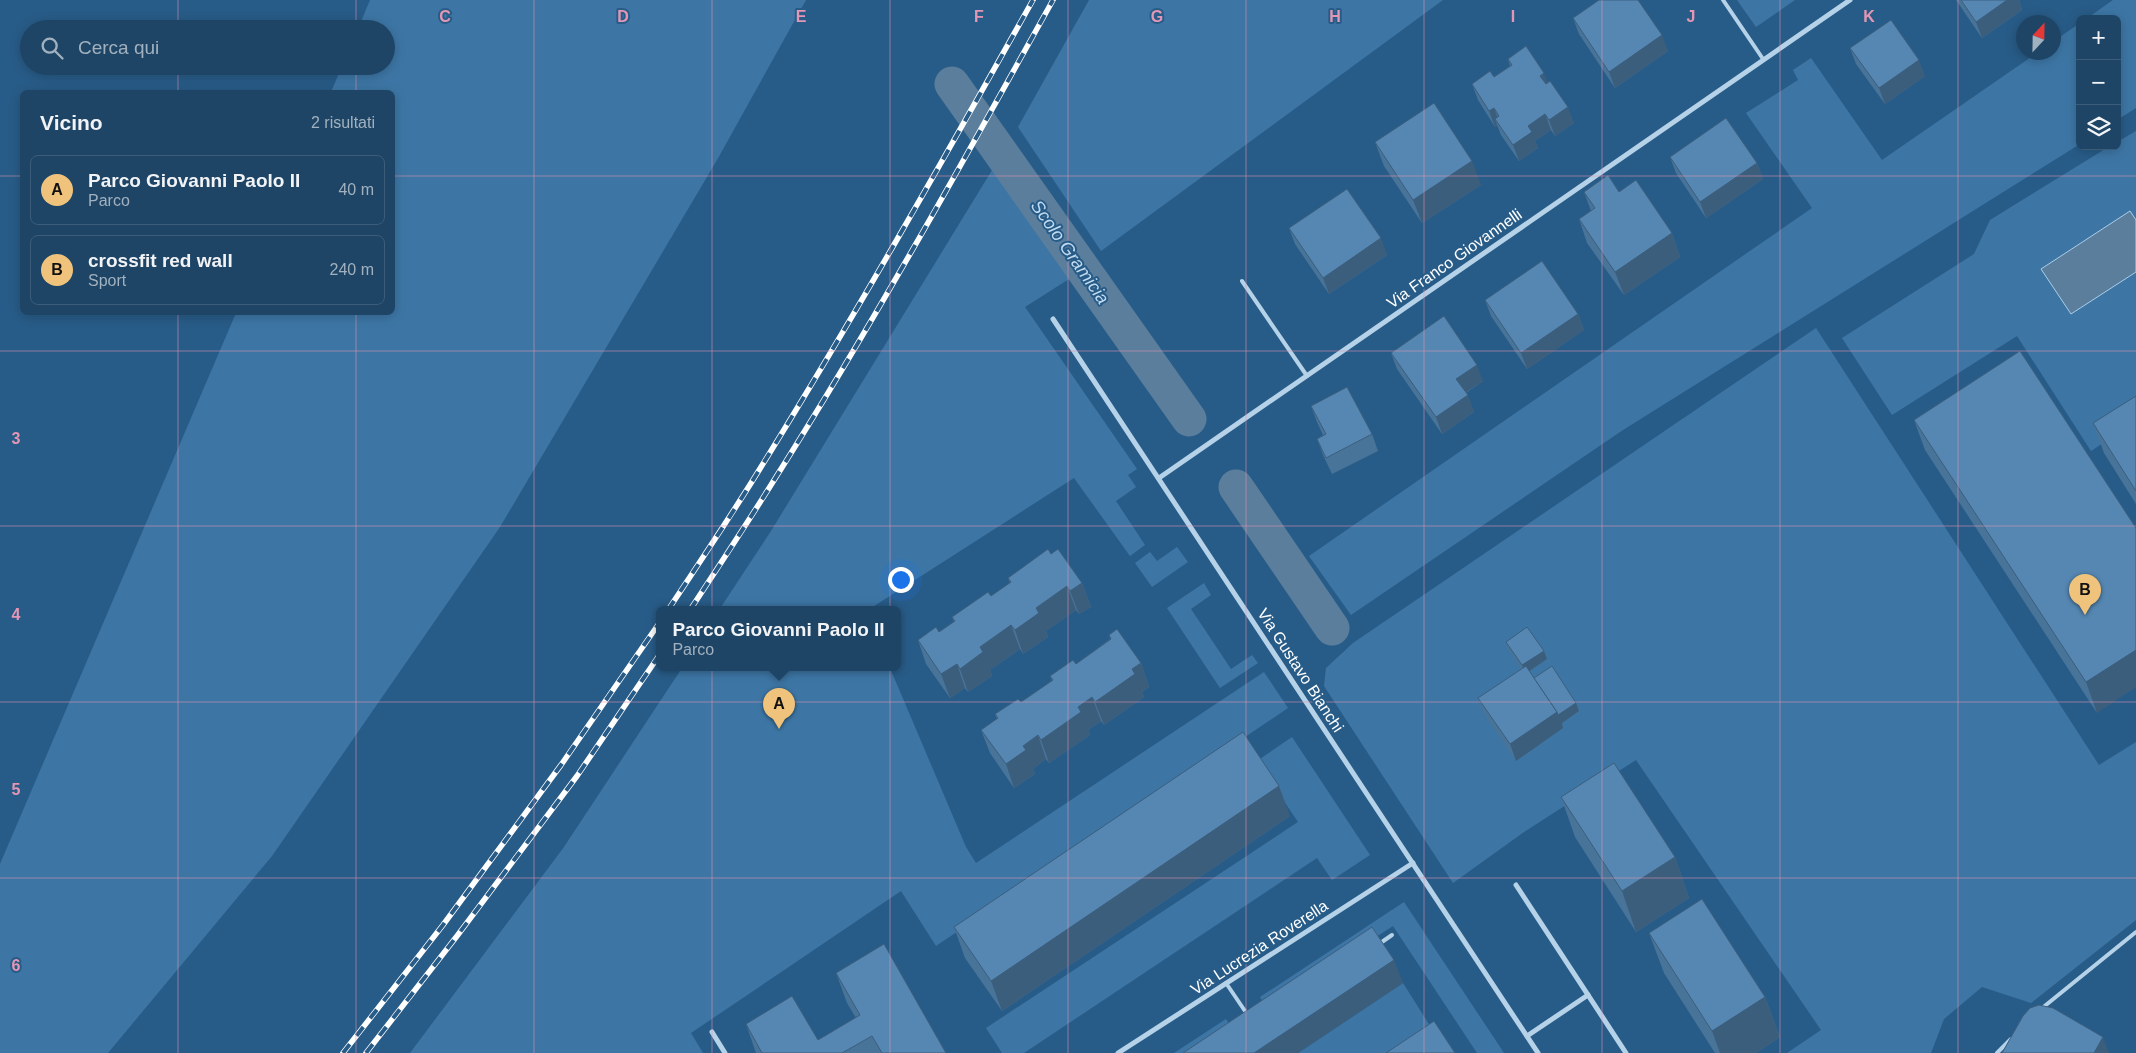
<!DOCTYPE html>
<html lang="it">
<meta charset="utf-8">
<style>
:root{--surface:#1e4566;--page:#2b4f6f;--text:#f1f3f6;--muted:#a1b1bf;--line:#3c5d7a;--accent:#f0c37c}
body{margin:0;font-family:Arial,sans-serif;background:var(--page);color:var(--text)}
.controls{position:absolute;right:15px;top:15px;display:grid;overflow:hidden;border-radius:8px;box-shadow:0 2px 12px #0003}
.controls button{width:45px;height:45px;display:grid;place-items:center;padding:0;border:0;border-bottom:1px solid var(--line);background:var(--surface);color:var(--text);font:25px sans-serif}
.compass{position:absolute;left:2016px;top:15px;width:45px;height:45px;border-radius:50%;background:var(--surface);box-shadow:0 2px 12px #0003;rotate:22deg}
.you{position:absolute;left:900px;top:579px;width:18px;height:18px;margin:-12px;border:4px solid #fff;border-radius:50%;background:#1a73e8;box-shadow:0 0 0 8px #1a73e833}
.badge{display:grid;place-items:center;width:32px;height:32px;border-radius:50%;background:var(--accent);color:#111;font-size:16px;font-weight:700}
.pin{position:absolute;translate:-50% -41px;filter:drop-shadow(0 1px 2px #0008)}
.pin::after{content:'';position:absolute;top:26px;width:18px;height:15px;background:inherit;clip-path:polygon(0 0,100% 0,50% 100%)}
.popup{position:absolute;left:656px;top:606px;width:245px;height:65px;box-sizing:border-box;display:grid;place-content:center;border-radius:8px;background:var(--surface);filter:drop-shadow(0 1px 4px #0005);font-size:16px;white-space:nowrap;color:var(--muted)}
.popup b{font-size:19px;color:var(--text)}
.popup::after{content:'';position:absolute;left:50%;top:100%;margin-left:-10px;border:10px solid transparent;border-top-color:var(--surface)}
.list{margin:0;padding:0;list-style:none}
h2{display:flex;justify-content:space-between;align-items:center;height:65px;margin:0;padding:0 20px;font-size:21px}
h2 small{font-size:16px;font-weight:400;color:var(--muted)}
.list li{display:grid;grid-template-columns:32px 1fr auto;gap:15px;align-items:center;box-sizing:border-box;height:70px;margin:0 10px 10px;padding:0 10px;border:1px solid var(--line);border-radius:8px}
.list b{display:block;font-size:19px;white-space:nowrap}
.list p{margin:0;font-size:16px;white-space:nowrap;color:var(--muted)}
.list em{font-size:16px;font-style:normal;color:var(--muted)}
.icon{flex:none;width:28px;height:28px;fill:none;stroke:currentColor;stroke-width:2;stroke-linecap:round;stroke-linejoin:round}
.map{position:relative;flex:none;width:2136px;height:1053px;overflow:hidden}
.search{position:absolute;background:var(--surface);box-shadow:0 2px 12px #0003;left:20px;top:20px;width:375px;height:55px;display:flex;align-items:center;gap:12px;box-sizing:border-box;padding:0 18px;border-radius:28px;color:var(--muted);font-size:19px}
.panel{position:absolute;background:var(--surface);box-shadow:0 2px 12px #0003;left:20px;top:90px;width:375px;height:225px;border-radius:8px}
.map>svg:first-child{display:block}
</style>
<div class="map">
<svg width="2136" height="1053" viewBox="0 0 2136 1053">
<rect width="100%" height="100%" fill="#285c88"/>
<g fill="#3d76a5">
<path d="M370,0H806L717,160L500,527L272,856L108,1053H0V864L236,313L392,312V92H331L342,66H386V29H358Z"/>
<path d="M1089,0H1443L1101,251L1018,127Z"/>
<path d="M1737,0H1795L1756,27Z"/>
<path d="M2113,0H2136V108L2117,120V19H2086Z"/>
<path d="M2080,23V144L1623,430L1351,615L1309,556L1812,208L1746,113L1798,80L1793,70L1811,58L1882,160L2037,53L2054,52V41Z"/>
<path d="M2136,131V421L2091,451L2017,336L1892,415L1842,338L1974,254L1990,220L2110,146H2117V142Z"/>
<path d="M994,167L1069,279L1025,307L1137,469L1128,475L1136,487L1116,501L1145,545L1130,556L1074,478L868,610H719L771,531Z"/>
<path d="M1816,328L2099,765L2136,742V920L2031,1003L1982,987L1944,1019L1931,1053H1787L1821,1030L1636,760L1524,832L1453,883L1324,686L1326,668L1353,643Z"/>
<path d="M1177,547L1188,562L1152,587L1135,563L1150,552L1157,561Z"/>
<path d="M1204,583L1211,595L1191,609L1231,669L1252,655L1258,663L1220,688L1167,608Z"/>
<path d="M682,668H890L966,847L976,863L1264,672L1288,708L936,946L901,891L691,1033L703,1053H410L564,847Z"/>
<path d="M1292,737L1370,855L1332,880L1317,858L1024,1053H1002L986,1028L1298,822L1257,761Z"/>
<path d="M1404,902L1504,1053H1477L1393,926L1267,1008L1260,997Z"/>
<path d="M1403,983L1442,1045L1430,1053H1298Z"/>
<path d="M1226,1019L1233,1030L1199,1053H1174Z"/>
</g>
<path fill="#5b7e9c" stroke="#aacde9" d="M2130,211L2136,220V272L2071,314L2041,269Z"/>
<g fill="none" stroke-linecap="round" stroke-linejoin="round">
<g stroke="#5b7e9c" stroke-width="35">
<path d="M952,84L1189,419"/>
<path d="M1236,487L1332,628"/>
</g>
<g stroke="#b5d2e8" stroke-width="4">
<path d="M1723,0L1763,59"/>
<path d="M1242,281L1307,376"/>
<path d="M1379,944L1392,935"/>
<path d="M1226,983L1247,1014"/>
<path d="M2041,1009L2136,932"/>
<path d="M1997,1053L2011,1039"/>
</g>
<g stroke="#b5d2e8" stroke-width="5">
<path d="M1053,319L1538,1053"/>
<path d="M1159,478L1850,0"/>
<path d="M1516,885L1626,1053"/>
<path d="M712,1032L725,1053"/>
<path d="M1527,1036L1588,995"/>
<path d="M1118,1053L1413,863"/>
</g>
<g stroke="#fff" stroke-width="5.5">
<g id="rail">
<path d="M668,610C699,563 731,516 761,467C856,314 945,157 1033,0"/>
<path d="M690,610C719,566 748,522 776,477C874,322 964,160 1053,0"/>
<path d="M343,1053L443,925L561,765L660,622"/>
<path d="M366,1053L457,936L577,776L660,654"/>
</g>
</g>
<use href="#rail" stroke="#285c88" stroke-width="4" stroke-dasharray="11" stroke-linecap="butt"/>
</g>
<g fill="#497499">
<path d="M1956,0H2019L2022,10L1982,38Z"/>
<path d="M1573,18L1668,51L1615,88L1579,34Z"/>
<path d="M1850,48L1925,76L1885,104L1856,64Z"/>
<path d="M1508,59L1548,82L1574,123L1555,136L1551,130L1535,141L1538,148L1519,161L1501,135L1497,125L1495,127L1478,100L1472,84L1494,77L1510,66Z"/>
<path d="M1375,142L1481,185L1422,223L1384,166Z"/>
<path d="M1670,157L1757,163L1763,179L1706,218L1676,173Z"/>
<path d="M1584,192H1619L1672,233L1680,257L1624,295L1587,243L1579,219L1591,211Z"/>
<path d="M1289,228L1387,255L1329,294L1295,244Z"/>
<path d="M1485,300L1578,314L1584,330L1527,369L1491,316Z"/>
<path d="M2020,351L2097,713L1925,450L1914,420Z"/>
<path d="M1391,353L1483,381L1466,393L1474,412L1442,434L1397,369Z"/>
<path d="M2136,396V504L2104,453L2093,423Z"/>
<path d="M1311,406L1372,434L1378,451L1332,474L1323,455L1317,439L1323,435L1317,422Z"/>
<path d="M1051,554L1082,583L1091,607L1079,614L1076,610L1046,631L1048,637L1023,654L1020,649L990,670L992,676L968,692L965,688L950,698L926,664L918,640L939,632L954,622L952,617L991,596L1010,583L1008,578Z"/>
<path d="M1109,635L1141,663L1149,687L1142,692L1144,697L1104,725L1101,721L1088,730L1090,735L1049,763L1046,759L1033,769L1035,774L1014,788L990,753L981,730L997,719L995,714L1021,702L1052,681L1050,676L1076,664L1110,639Z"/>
<path d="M1506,642L1544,651L1547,659L1530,671L1534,678L1576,703L1579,711L1562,723L1563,728L1516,761L1484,714L1478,698L1521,669L1509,650Z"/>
<path d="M1561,797L1675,857L1689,898L1636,932L1575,837Z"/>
<path d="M1290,816L1002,1011L965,958L954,927Z"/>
<path d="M1649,933L1765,997L1780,1037L1756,1053H1715L1664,973Z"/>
<path d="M836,973L946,1053H756L746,1024L818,1040L856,1018L847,1003Z"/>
</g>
<g fill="#3c5e7d">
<path d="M2007,0H2019L2022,10L1982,38L1976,22Z"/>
<path d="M1662,35L1668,51L1615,88L1609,72Z"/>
<path d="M1919,60L1925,76L1885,104L1879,88Z"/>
<path d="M1544,73L1550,89L1546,92L1540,76Z"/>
<path d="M1568,107L1574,123L1555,136L1549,120Z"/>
<path d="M1494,108L1500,124L1495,119L1497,125L1495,127L1489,111Z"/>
<path d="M1545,114L1551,130L1535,141L1538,148L1519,161L1513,145L1528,126Z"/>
<path d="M1472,161L1481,185L1422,223L1413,200Z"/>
<path d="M1757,163L1763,179L1706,218L1700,202Z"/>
<path d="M1672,233L1680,257L1624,295L1615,272Z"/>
<path d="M1381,238L1387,255L1329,294L1323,278Z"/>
<path d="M1578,314L1584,330L1527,369L1521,353Z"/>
<path d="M1477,365L1483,381L1462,395L1456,379Z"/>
<path d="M1468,395L1474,412L1442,434L1436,417Z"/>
<path d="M1082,583L1091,607L1079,614L1070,591Z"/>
<path d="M1067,586L1076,610L1046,631L1048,637L1023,654L1015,630L1036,608Z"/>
<path d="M1011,625L1020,649L990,670L992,676L968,692L960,669L980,647Z"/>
<path d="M2136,650V687L2097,713L2086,682Z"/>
<path d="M1544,651L1547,659L1525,674L1522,665Z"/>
<path d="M1141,663L1149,687L1142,692L1144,697L1104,725L1095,702L1132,669Z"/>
<path d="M957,664L965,688L950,698L941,674Z"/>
<path d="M1092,697L1101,721L1088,730L1090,735L1049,763L1041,740L1078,707Z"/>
<path d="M1576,703L1579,711L1562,723L1563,728L1516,761L1510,744L1557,712Z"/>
<path d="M1038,735L1046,759L1033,769L1035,774L1014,788L1006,764L1023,746Z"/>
<path d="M1279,786L1290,816L1002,1011L991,981Z"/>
<path d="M1675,857L1689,898L1636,932L1622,891Z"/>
<path d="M1394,960L1403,983L1298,1053H1254Z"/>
<path d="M1765,997L1780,1037L1756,1053H1720L1712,1031Z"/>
<path d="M2103,1037L2109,1053H2094Z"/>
</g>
<g fill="#5587b2" stroke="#3c5e7d">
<path d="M1599,0H1638L1662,35L1609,72L1573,18Z"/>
<path d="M1961,0H2007L1976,22Z"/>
<path d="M1891,20L1919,60L1879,88L1850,48Z"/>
<path d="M1526,46L1544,73L1540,76L1546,84L1550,81L1568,107L1549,120L1545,114L1528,126L1532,132L1513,145L1495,119L1499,116L1494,108L1489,111L1472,84L1490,71L1494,77L1512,65L1508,59Z"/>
<path d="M1434,103L1472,161L1413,200L1375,142Z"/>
<path d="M1726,118L1757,163L1700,202L1670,157Z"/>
<path d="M1608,175L1619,192L1636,180L1672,233L1615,272L1579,219L1595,208L1584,192Z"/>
<path d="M1347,189L1381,238L1323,278L1289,228Z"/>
<path d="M1542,261L1578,314L1521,353L1485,300Z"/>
<path d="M1444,316L1477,365L1456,379L1468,395L1436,417L1391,353Z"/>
<path d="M2020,351L2136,528V650L2086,682L1914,420Z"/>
<path d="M1347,387L1372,434L1326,458L1317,439L1326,434L1311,406Z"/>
<path d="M2136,396V491L2093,423Z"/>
<path d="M1048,549L1051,554L1058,549L1082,583L1070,591L1067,586L1036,608L1039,613L1015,630L1011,625L980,647L983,652L960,669L957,664L941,674L918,640L936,627L939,632L955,621L952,617L988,592L991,596L1011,582L1008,578Z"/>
<path d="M1527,627L1544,651L1522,665L1506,642Z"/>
<path d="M1117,629L1141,663L1132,669L1135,674L1095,702L1092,697L1078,707L1081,712L1041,740L1038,735L1023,746L1026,750L1006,764L981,730L998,718L995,714L1018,699L1021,702L1053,680L1050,676L1073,660L1076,664L1111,639L1109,635Z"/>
<path d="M1526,666L1557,712L1510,744L1478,698Z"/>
<path d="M1552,666L1576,703L1558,715L1557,712L1534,678Z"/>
<path d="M1243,732L1279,786L991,981L954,927Z"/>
<path d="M1614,763L1675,857L1622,891L1561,797Z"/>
<path d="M1702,899L1765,997L1712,1031L1649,933Z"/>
<path d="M1372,927L1394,960L1254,1053H1183Z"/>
<path d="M884,944L946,1053H882L872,1036L842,1053H762L746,1024L792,996L818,1040L860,1015L836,973Z"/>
<path d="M2039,1005L2053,1008L2103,1037L2094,1053H2002L2023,1016L2030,1008Z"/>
<path d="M1434,1021L1455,1053H1386Z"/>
</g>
<path fill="none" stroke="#e497b5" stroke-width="1" stroke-opacity="0.55" d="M178,0V29M356,0V29M534,0V1053M712,0V1053M890,0V1053M1068,0V1053M1246,0V1053M1424,0V1053M1602,0V1053M1780,0V1053M1958,0V1053M178,66V92M356,66V92M0,176H22M392,176H2136M178,312V1053M356,312V1053M0,351H2136M0,526H2136M0,702H2136M0,878H2136"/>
<g text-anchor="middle" stroke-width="4" stroke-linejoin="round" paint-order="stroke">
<g font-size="16" fill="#fff" stroke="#285c88">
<text transform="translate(1454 258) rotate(-35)" y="6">Via Franco Giovannelli</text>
<text transform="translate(1301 670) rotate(57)" y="6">Via Gustavo Bianchi</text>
<text transform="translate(1259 947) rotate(-33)" y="6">Via Lucrezia Roverella</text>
</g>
<g font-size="18" font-style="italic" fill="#c1dbf0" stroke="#285c88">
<text transform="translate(1070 252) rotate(55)" y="6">Scolo Gramicia</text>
</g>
</g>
<g font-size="16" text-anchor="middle" font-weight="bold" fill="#e497b5" stroke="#285c88" stroke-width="4" stroke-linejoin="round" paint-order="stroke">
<text x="445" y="22">C</text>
<text x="623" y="22">D</text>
<text x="801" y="22">E</text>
<text x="979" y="22">F</text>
<text x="1157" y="22">G</text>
<text x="1335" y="22">H</text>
<text x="1513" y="22">I</text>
<text x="1691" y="22">J</text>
<text x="1869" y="22">K</text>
<text x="16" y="444">3</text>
<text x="16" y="620">4</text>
<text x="16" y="795">5</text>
<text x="16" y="971">6</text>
</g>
</svg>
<div class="controls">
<button>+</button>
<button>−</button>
<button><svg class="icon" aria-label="layers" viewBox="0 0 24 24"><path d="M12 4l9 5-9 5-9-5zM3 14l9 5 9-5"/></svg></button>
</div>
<svg class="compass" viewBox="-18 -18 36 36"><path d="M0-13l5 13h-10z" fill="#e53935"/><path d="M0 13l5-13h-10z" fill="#a1b1bf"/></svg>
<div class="you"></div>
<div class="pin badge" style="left:779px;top:729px">A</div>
<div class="popup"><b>Parco Giovanni Paolo II</b>Parco</div>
<div class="pin badge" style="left:2085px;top:615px">B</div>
<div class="search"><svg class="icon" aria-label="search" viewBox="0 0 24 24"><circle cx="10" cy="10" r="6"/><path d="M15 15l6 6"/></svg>Cerca qui</div>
<section class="panel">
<h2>Vicino<small>2 risultati</small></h2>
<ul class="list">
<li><span class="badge">A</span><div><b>Parco Giovanni Paolo II</b><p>Parco</p></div><em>40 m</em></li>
<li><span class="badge">B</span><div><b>crossfit red wall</b><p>Sport</p></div><em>240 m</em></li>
</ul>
</section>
</div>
